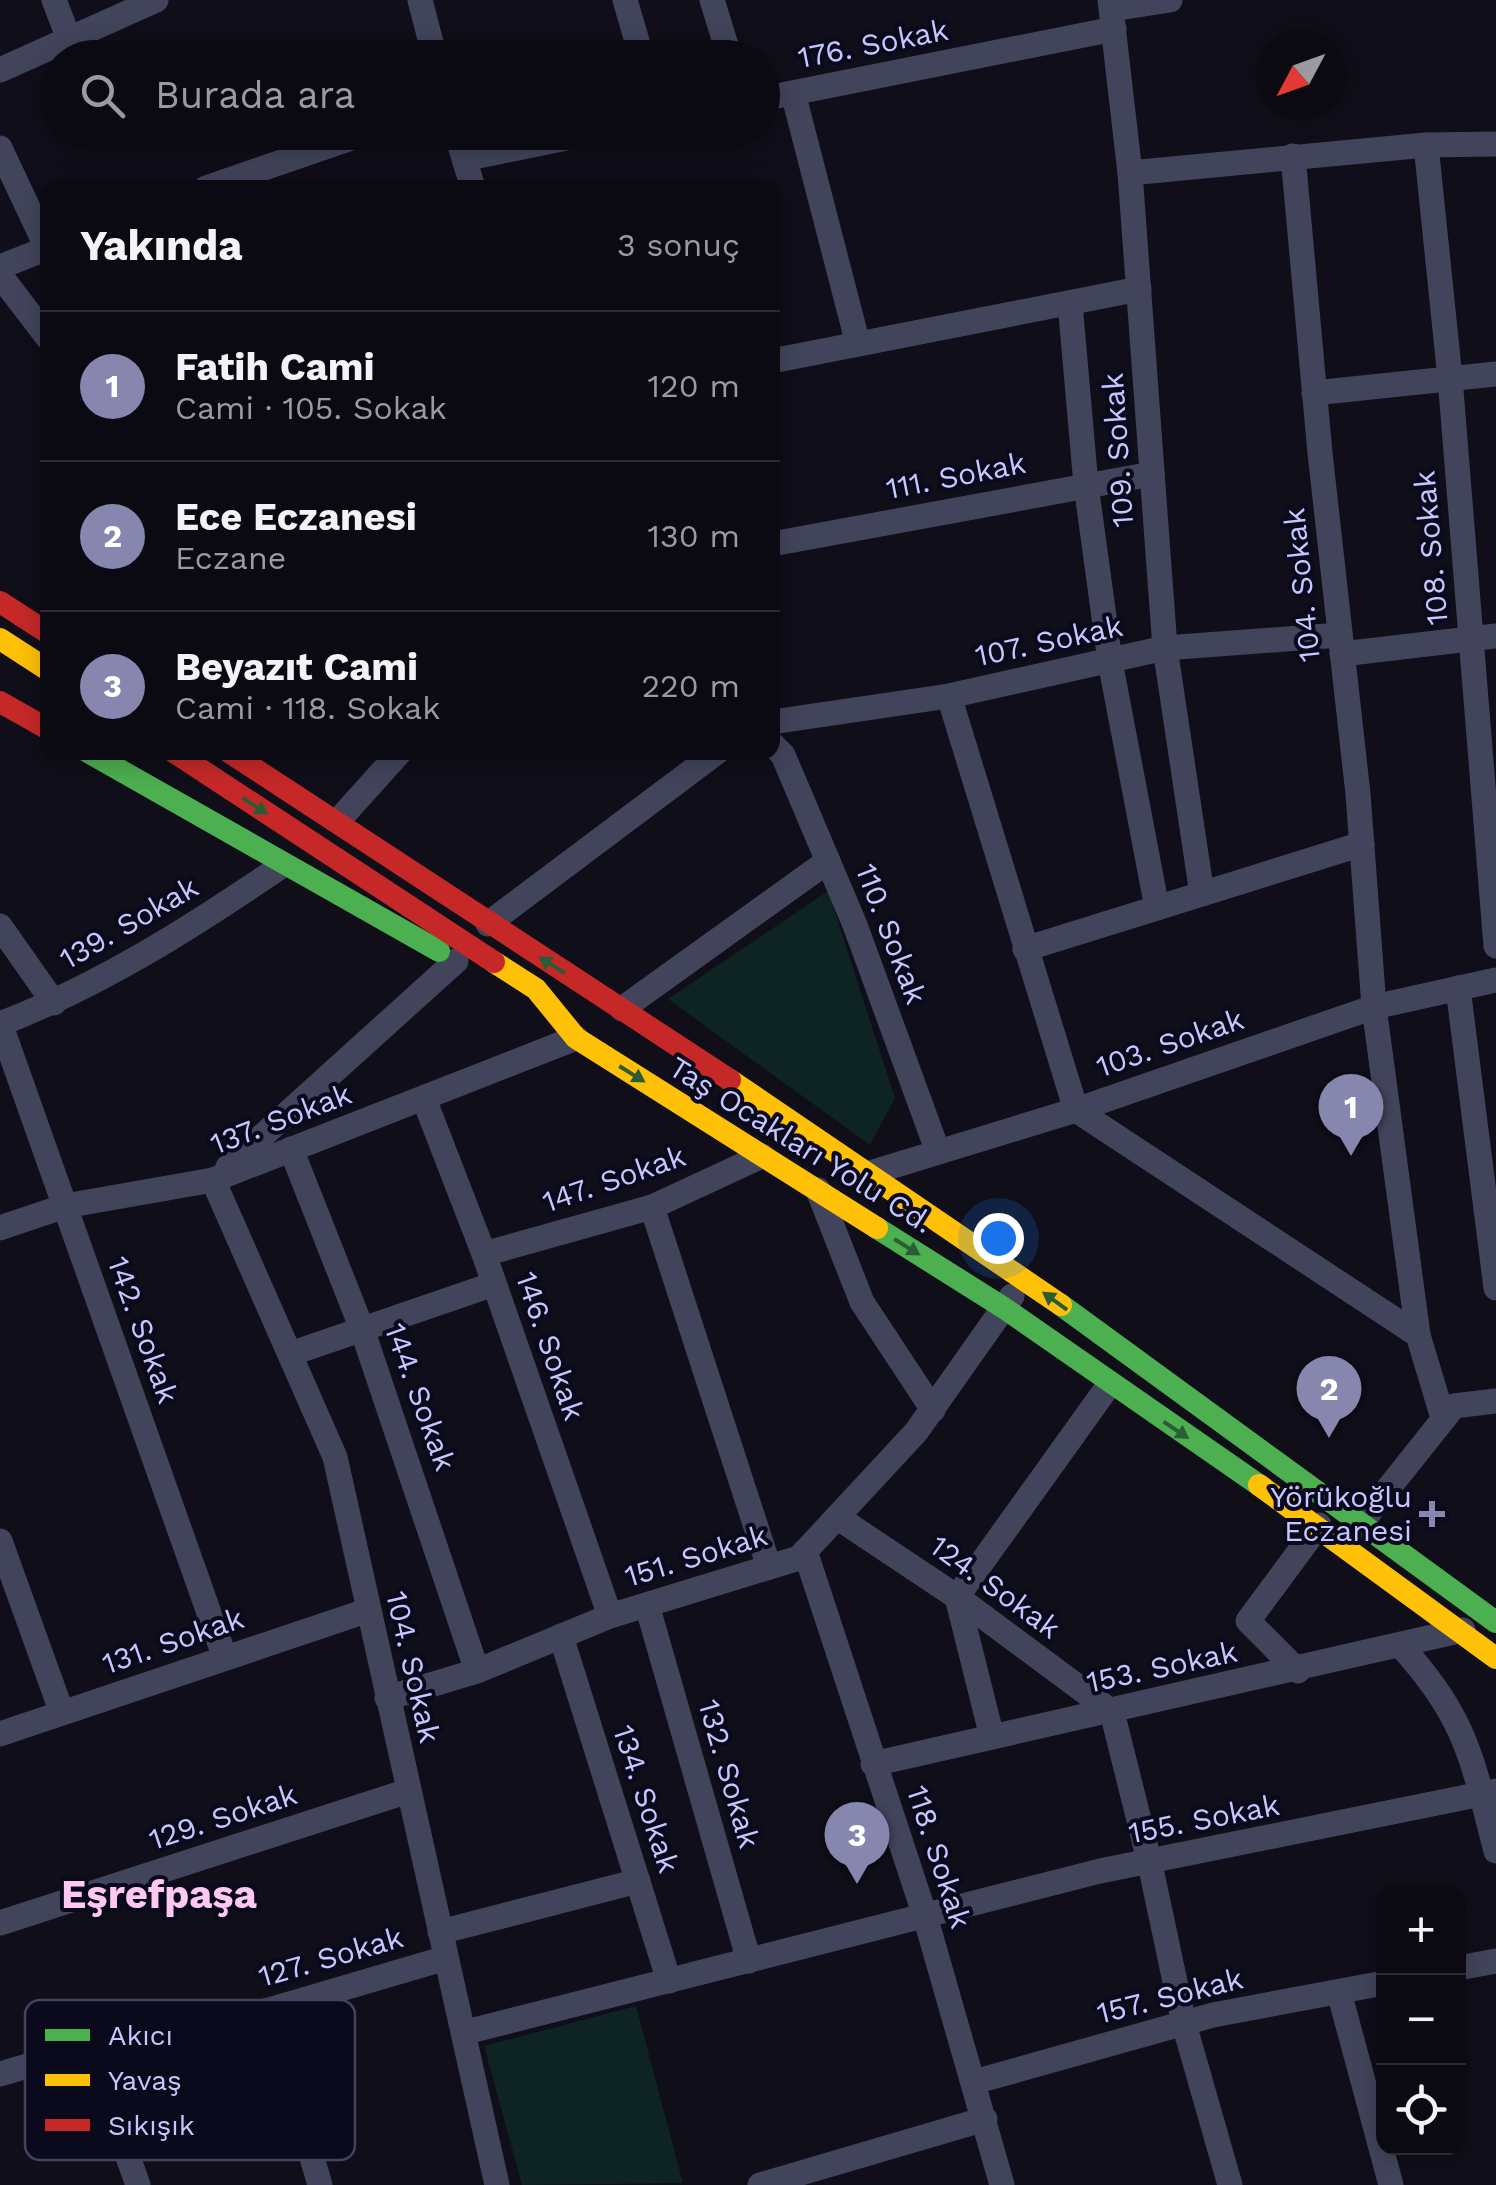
<!DOCTYPE html>
<html lang="tr">
<meta charset="utf-8">
<style>
:root{--surface:#0b0a13;--page:#14131c;--text:#f1f3f6;--muted:#9a9aa0;--line:#2b2b33;--accent:#8686ae}
body{margin:0;font-family:"Work Sans",sans-serif;background:var(--page);color:var(--text)}
.controls{position:absolute;right:30px;bottom:30px;display:grid;overflow:hidden;border-radius:20px;box-shadow:0 5px 25px #0003}
.controls button{width:90px;height:90px;display:grid;place-items:center;padding:0;border:0;border-bottom:2px solid var(--line);background:var(--surface);color:var(--text);font:50px sans-serif}
.compass{position:absolute;left:1256px;top:30px;width:90px;height:90px;border-radius:50%;background:var(--surface);box-shadow:0 5px 25px #0003;rotate:229deg}
.you{position:absolute;left:998px;top:1238px;width:35px;height:35px;margin:-25px;border:8px solid #fff;border-radius:50%;background:#1a73e8;box-shadow:0 0 0 15px #1a73e833}
.badge{display:grid;place-items:center;width:65px;height:65px;border-radius:50%;background:var(--accent);color:#fff;font-size:32px;font-weight:700}
.pin{position:absolute;translate:-50% -82px;filter:drop-shadow(0 2px 5px #0008)}
.pin::after{content:'';position:absolute;top:52px;width:35px;height:30px;background:inherit;clip-path:polygon(0 0,100% 0,50% 100%)}
.list{margin:0;padding:0;list-style:none}
h2{display:flex;justify-content:space-between;align-items:center;height:130px;margin:0;padding:0 40px;font-size:42px}
h2 small{font-size:32px;font-weight:400;color:var(--muted)}
.list li{display:grid;grid-template-columns:65px 1fr auto;gap:30px;align-items:center;box-sizing:border-box;height:150px;padding:0 40px;border-top:2px solid var(--line)}
.list b{display:block;font-size:38px;white-space:nowrap}
.list p{margin:0;font-size:32px;white-space:nowrap;color:var(--muted)}
.list em{font-size:32px;font-style:normal;color:var(--muted)}
.icon{flex:none;width:55px;height:55px;fill:none;stroke:currentColor;stroke-width:2;stroke-linecap:round;stroke-linejoin:round}
.map{position:relative;flex:none;width:1496px;height:2185px;overflow:hidden}
.search{position:absolute;background:var(--surface);box-shadow:0 5px 25px #0003;left:40px;top:40px;width:740px;height:110px;display:flex;align-items:center;gap:25px;box-sizing:border-box;padding:0 35px;border-radius:55px;color:var(--muted);font-size:38px}
.panel{position:absolute;background:var(--surface);box-shadow:0 5px 25px #0003;left:40px;top:180px;width:740px;height:580px;border-radius:20px}
.map>svg:first-child{display:block}
</style>
<div class="map">
<svg width="1496" height="2185" viewBox="0 0 1496 2185">
<rect width="100%" height="100%" fill="#0f0e19"/>
<g fill="#0d2422">
<path d="M828,891L895,1098L870,1145L668,999Z"/>
<path d="M636,2006L683,2183L522,2185L484,2046Z"/>
</g>
<g fill="none" stroke-linecap="round" stroke-linejoin="round">
<g stroke="#42445b" stroke-width="25">
<path d="M54,0L69,39"/>
<path d="M420,0L435,58"/>
<path d="M625,0L642,58"/>
<path d="M712,0L730,58"/>
<path d="M1110,0L1130,173L1165,648L1202,894"/>
<path d="M1112,9L1170,0"/>
<path d="M0,70L156,0"/>
<path d="M793,93L858,344"/>
<path d="M762,99L1114,29"/>
<path d="M456,132L473,188"/>
<path d="M1426,145L1450,378L1496,946"/>
<path d="M0,148L47,248"/>
<path d="M1293,156L1320,453L1358,794L1374,1007L1418,1335L1443,1418"/>
<path d="M464,159L596,132"/>
<path d="M1130,173L1426,145L1496,144"/>
<path d="M206,188L369,132"/>
<path d="M0,267L48,248"/>
<path d="M0,275L48,338"/>
<path d="M1070,303L1086,485L1110,661L1157,908"/>
<path d="M772,361L1139,289"/>
<path d="M1314,393L1496,374"/>
<path d="M772,544L1152,474"/>
<path d="M1342,654L1496,636"/>
<path d="M949,696L1076,1110L1418,1335"/>
<path d="M772,722L949,696L1165,648L1340,635"/>
<path d="M772,744L783,755L855,925L938,1152"/>
<path d="M338,821L400,752"/>
<path d="M488,924L717,752"/>
<path d="M0,926L54,1003"/>
<path d="M1025,949L1362,844"/>
<path d="M1458,988L1496,1288"/>
<path d="M622,1009L828,861"/>
<path d="M0,1023L225,1658"/>
<path d="M0,1024C103,984 192,927 283,865"/>
<path d="M424,1099L484,1254L610,1616"/>
<path d="M291,1149L362,1329L477,1671"/>
<path d="M228,1167L456,961"/>
<path d="M867,1174L1076,1110L1374,1007L1496,980"/>
<path d="M213,1180L335,1457L497,2185"/>
<path d="M818,1190L862,1302L933,1410"/>
<path d="M652,1207L769,1567"/>
<path d="M0,1228L65,1206L213,1180L576,1038"/>
<path d="M484,1254L652,1207L762,1156"/>
<path d="M290,1354L494,1284"/>
<path d="M837,1517L957,1597L1112,1712L1150,1864L1184,2024L1230,2185"/>
<path d="M1360,1524L1454,1406L1496,1401"/>
<path d="M0,1541L62,1713"/>
<path d="M805,1551L925,1916L1002,2185"/>
<path d="M957,1597L1109,1385"/>
<path d="M957,1597L992,1737"/>
<path d="M647,1605L749,1961"/>
<path d="M561,1636L669,1981"/>
<path d="M1400,1645C1467,1718 1472,1759 1496,1851"/>
<path d="M1298,1671L1248,1621L1319,1525"/>
<path d="M387,1698L477,1671L610,1616L799,1558L916,1432L1012,1296"/>
<path d="M0,1734L366,1611"/>
<path d="M873,1764L1463,1630"/>
<path d="M0,1923L408,1791"/>
<path d="M440,1932L638,1881"/>
<path d="M1458,1968L1496,1961"/>
<path d="M1339,1992L1391,2185"/>
<path d="M269,2010L320,2185"/>
<path d="M466,2032L1100,1871L1496,1791"/>
<path d="M89,2048L138,2185"/>
<path d="M0,2074L89,2048L269,2010L446,1958"/>
<path d="M974,2082L1213,2015L1384,1983"/>
<path d="M760,2185L985,2119"/>
</g>
<g stroke="#4caf50" stroke-width="22">
<path d="M88,752L439,951"/>
<path d="M877,1228L1004,1308L1259,1485"/>
<path d="M1061,1305L1496,1622"/>
</g>
<g stroke="#ffc107" stroke-width="22">
<path d="M0,639L48,670"/>
<path d="M494,962L536,989L576,1038L877,1228"/>
<path d="M730,1080L1061,1305"/>
<path d="M1259,1485L1496,1658"/>
</g>
<g stroke="#c62828" stroke-width="22">
<path d="M0,602L48,633"/>
<path d="M0,702L48,729"/>
<path d="M174,752L494,962"/>
<path d="M229,752L730,1080"/>
</g>
</g>
<defs><path id="oneway-solid" d="M-6-.8H1V-3.2L6.5 0L1 3.2V.8H-6Z" transform="scale(2.5)"/></defs>
<g fill="#2c5c36">
<use href="#oneway-solid" transform="translate(255 806) rotate(33)"/>
<use href="#oneway-solid" transform="translate(552 965) rotate(-148)"/>
<use href="#oneway-solid" transform="translate(632 1074) rotate(32)"/>
<use href="#oneway-solid" transform="translate(907 1247) rotate(32)"/>
<use href="#oneway-solid" transform="translate(1055 1301) rotate(-144)"/>
<use href="#oneway-solid" transform="translate(1176 1430) rotate(34)"/>
</g>
<path fill="#8686ae" stroke="#0b0a1d" stroke-width="4" d="M1427 1499h10v10h10v10h-10v10h-10v-10h-10v-10h10z"/>
<g text-anchor="middle" stroke-width="8" stroke-linejoin="round" paint-order="stroke">
<g font-size="30" fill="#c6c7ff" stroke="#0b0a1d">
<text transform="translate(873 44) rotate(-11)" y="10">176. Sokak</text>
<text transform="translate(1118 450) rotate(-94)" y="10">109. Sokak</text>
<text transform="translate(956 476) rotate(-11)" y="10">111. Sokak</text>
<text transform="translate(1431 548) rotate(-95)" y="10">108. Sokak</text>
<text transform="translate(1302 585) rotate(-96)" y="10">104. Sokak</text>
<text transform="translate(1049 641) rotate(-12)" y="10">107. Sokak</text>
<text transform="translate(129 923) rotate(-30)" y="10">139. Sokak</text>
<text transform="translate(891 934) rotate(69)" y="10">110. Sokak</text>
<text transform="translate(1170 1043) rotate(-19)" y="10">103. Sokak</text>
<text transform="translate(281 1119) rotate(-21)" y="10">137. Sokak</text>
<text transform="translate(801 1145) rotate(32)" y="10">Taş Ocakları Yolu Cd.</text>
<text transform="translate(614 1179) rotate(-19)" y="10">147. Sokak</text>
<text transform="translate(143 1330) rotate(70)" y="10">142. Sokak</text>
<text transform="translate(550 1346) rotate(71)" y="10">146. Sokak</text>
<text transform="translate(420 1397) rotate(70)" y="10">144. Sokak</text>
<text transform="translate(696 1556) rotate(-17)" y="10">151. Sokak</text>
<text transform="translate(995 1587) rotate(36)" y="10">124. Sokak</text>
<text transform="translate(173 1641) rotate(-19)" y="10">131. Sokak</text>
<text transform="translate(413 1667) rotate(77)" y="10">104. Sokak</text>
<text transform="translate(1162 1667) rotate(-12)" y="10">153. Sokak</text>
<text transform="translate(729 1774) rotate(74)" y="10">132. Sokak</text>
<text transform="translate(646 1799) rotate(72)" y="10">134. Sokak</text>
<text transform="translate(223 1817) rotate(-18)" y="10">129. Sokak</text>
<text transform="translate(1204 1819) rotate(-11)" y="10">155. Sokak</text>
<text transform="translate(939 1857) rotate(72)" y="10">118. Sokak</text>
<text transform="translate(331 1957) rotate(-16)" y="10">127. Sokak</text>
<text transform="translate(1170 1996) rotate(-14)" y="10">157. Sokak</text>
</g>
<g font-size="30" fill="#c6c7ff" stroke="#0b0a1d" text-anchor="end">
<text x="1412" y="1507">Yörükoğlu<tspan x="1412" dy="34">Eczanesi</tspan></text>
</g>
<g font-size="40" font-weight="bold" fill="#ffc8f2" stroke="#0b0a1d">
<text x="159" y="1908">Eşrefpaşa</text>
</g>
</g>
<rect x="25" y="2000" width="330" height="160" rx="15" fill="#0b0a1d" stroke="#434361" stroke-width="2.5"/>
<rect x="45" y="2029" width="45" height="12" fill="#4caf50"/>
<rect x="45" y="2074" width="45" height="12" fill="#ffc107"/>
<rect x="45" y="2119" width="45" height="12" fill="#c62828"/>
<g font-size="28" fill="#c6c7ff">
<text x="108" y="2045">Akıcı</text>
<text x="108" y="2090">Yavaş</text>
<text x="108" y="2135">Sıkışık</text>
</g>
</svg>
<div class="controls">
<button>+</button>
<button>−</button>
<button><svg class="icon" aria-label="locate" viewBox="0 0 24 24"><circle cx="12" cy="12" r="6"/><path d="M12 2v4M12 18v4M2 12h4M18 12h4"/></svg></button>
</div>
<svg class="compass" viewBox="-18 -18 36 36"><path d="M0-13l5 13h-10z" fill="#e53935"/><path d="M0 13l5-13h-10z" fill="#9a9aa0"/></svg>
<div class="you"></div>
<div class="pin badge" style="left:1351px;top:1156px">1</div>
<div class="pin badge" style="left:1329px;top:1438px">2</div>
<div class="pin badge" style="left:857px;top:1884px">3</div>
<div class="search"><svg class="icon" aria-label="search" viewBox="0 0 24 24"><circle cx="10" cy="10" r="6"/><path d="M15 15l6 6"/></svg>Burada ara</div>
<section class="panel">
<h2>Yakında<small>3 sonuç</small></h2>
<ul class="list">
<li><span class="badge">1</span><div><b>Fatih Cami</b><p>Cami · 105. Sokak</p></div><em>120 m</em></li>
<li><span class="badge">2</span><div><b>Ece Eczanesi</b><p>Eczane</p></div><em>130 m</em></li>
<li><span class="badge">3</span><div><b>Beyazıt Cami</b><p>Cami · 118. Sokak</p></div><em>220 m</em></li>
</ul>
</section>
</div>
